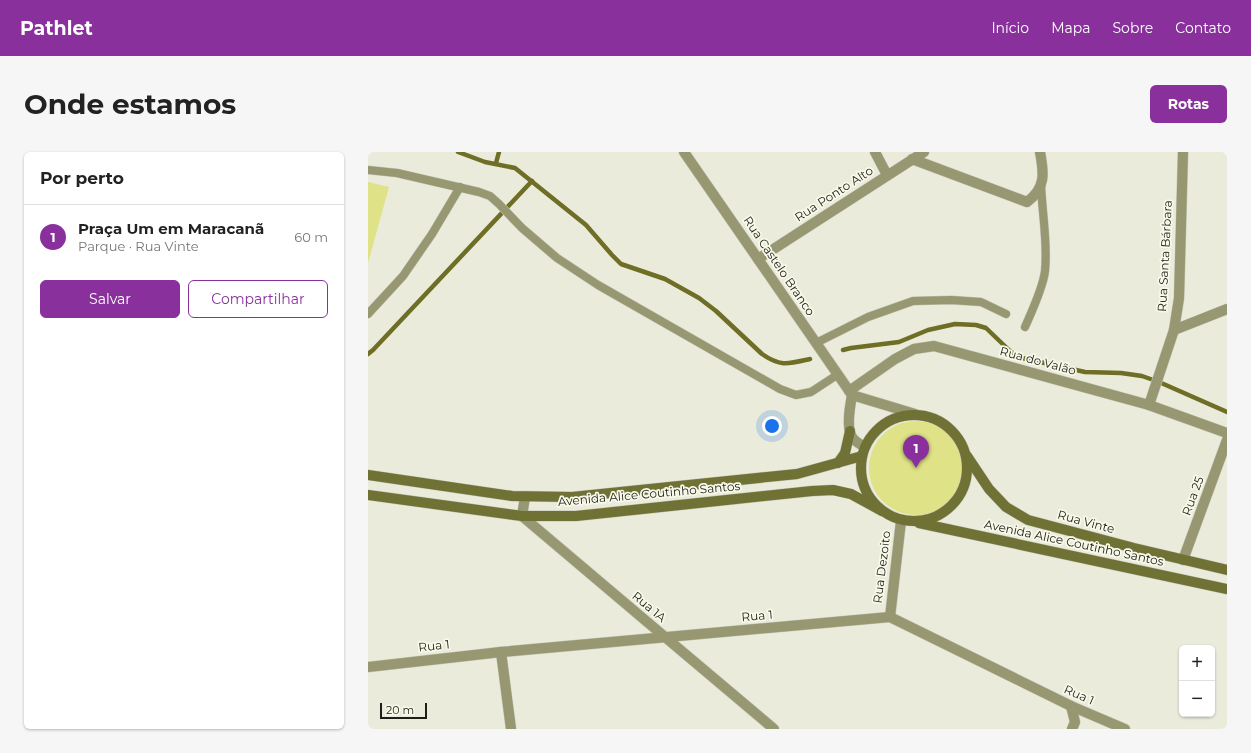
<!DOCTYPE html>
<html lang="pt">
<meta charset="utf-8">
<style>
:root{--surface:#fff;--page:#f6f6f6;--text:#222;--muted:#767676;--line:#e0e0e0;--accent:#89309c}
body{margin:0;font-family:Montserrat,sans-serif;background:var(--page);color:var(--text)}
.controls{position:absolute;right:12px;bottom:12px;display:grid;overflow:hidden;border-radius:6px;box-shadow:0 1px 3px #0004}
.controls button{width:36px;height:36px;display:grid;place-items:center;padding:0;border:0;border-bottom:1px solid var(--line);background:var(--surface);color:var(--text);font:20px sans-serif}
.scale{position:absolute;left:12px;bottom:10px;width:47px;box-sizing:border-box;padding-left:4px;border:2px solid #1e1e19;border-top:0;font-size:11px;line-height:14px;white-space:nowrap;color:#1e1e19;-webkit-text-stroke:3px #f8f9e8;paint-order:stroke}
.you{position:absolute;left:404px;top:274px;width:14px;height:14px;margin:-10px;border:3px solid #fff;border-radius:50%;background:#1a73e8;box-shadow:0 0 0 6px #1a73e833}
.badge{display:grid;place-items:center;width:26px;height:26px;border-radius:50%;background:var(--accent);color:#fff;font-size:13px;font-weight:700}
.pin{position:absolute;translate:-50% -33px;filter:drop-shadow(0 1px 2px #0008)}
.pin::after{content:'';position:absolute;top:21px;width:14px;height:12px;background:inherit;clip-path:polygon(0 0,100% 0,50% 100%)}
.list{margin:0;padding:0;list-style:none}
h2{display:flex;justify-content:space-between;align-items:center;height:52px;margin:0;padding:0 16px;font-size:17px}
h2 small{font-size:13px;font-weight:400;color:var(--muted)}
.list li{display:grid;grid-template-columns:26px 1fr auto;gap:12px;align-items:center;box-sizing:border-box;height:64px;padding:0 16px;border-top:1px solid var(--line)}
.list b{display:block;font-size:15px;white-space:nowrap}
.list p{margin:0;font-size:13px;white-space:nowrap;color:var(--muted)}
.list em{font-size:13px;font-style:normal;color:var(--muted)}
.actions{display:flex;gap:8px;padding:12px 16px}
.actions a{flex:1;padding:9px 0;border:1px solid var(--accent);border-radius:6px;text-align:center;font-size:14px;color:var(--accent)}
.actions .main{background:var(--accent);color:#fff}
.map{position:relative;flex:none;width:859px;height:577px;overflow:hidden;border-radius:6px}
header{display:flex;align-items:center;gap:24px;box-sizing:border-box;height:56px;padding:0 20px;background:var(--accent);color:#fff}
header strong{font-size:19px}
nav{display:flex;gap:22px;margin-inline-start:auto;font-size:14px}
.intro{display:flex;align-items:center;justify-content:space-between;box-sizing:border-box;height:96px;padding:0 24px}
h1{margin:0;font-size:28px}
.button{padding:10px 18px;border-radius:6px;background:var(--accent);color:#fff;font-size:14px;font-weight:700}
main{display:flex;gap:24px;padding:0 24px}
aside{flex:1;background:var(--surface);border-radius:6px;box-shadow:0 1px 3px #0004}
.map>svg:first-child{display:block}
</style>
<header>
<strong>Pathlet</strong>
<nav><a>Início</a><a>Mapa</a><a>Sobre</a><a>Contato</a></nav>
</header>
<div class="intro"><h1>Onde estamos</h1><a class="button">Rotas</a></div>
<main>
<aside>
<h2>Por perto<small></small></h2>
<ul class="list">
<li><span class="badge">1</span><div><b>Praça Um em Maracanã</b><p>Parque · Rua Vinte</p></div><em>60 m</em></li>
</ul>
<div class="actions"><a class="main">Salvar</a><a>Compartilhar</a></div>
</aside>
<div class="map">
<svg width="859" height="577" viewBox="0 0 859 577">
<rect width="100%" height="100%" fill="#eaebdb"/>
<g fill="#dfe286">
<path d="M0,30L21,35L0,111Z"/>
<circle cx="548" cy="316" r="47"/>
</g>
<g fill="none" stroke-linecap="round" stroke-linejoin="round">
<g stroke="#6e6e26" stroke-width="4.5">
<path d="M90,0L117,10L147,16L218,73L244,103L253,112L297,127L331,146L348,159L394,202C413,215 420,212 442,207"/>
<path d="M128,11L131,0"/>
<path d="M475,198L483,196L531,190L560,178L587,172L608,173L618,176L643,200L654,206L717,220L753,221L774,224L791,230L859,260"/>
<path d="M0,202L5,198L164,29"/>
</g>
<g stroke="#c5c6b8" stroke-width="9">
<g id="service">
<path d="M0,18L29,21L111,40L122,44L131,52L154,76L189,106L230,133L412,237L428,243L443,240L469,223"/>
<path d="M0,162L35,124L64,82L92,35"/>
<path d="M657,175C664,159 675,136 677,119C680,91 674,61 673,32"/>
<path d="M448,191L500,165L545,149L583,148L613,150L638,162"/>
</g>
</g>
<g stroke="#c5c6b8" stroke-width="11">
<g id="minor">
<path d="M507,0L519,23"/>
<path d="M544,7L659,50C678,36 676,21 672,0"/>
<path d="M390,107L556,0"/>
<path d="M806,178L859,157"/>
<path d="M481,239L527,207L546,197L566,194L781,253L859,281"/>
<path d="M781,253L806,178L811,146L815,0"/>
<path d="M815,408L859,288"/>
<path d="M297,485L406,577"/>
<path d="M133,500L143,577"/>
</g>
</g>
<g stroke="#c5c6b8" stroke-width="11">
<g id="tertiary">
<path d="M316,0L484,243L547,262"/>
<path d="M484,243C482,254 478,276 484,285C487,290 492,292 497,295"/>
<path d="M157,345L154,364L297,485"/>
<path d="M522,465L533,369"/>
<path d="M0,515L133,500L522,465L703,554L757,577"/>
<path d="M703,554L707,570L704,577"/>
</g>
</g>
<g stroke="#c5c6b8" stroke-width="11">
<g id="secondary">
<circle cx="546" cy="316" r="53"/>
<path d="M599,304L621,337L638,355L660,368L766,396L859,418"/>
<path d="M470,311L477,301L482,279"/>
<path d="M0,323L144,344L204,345L429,322L494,304"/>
<path d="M0,343L154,364H208L444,339L465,338L483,342L514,359"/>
<path d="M551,371L859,437"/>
</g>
</g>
<use href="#service" stroke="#979872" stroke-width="8"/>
<use href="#minor" stroke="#979872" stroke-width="10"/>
<use href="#tertiary" stroke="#979872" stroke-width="10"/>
<use href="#secondary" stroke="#707135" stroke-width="10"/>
</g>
<g text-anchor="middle" stroke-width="3.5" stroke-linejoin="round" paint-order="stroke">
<g font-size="12" fill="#1e1e19" stroke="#f8f9e8">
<text transform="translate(466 42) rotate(-33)" y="4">Rua Ponto Alto</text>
<text transform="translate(797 104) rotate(-87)" y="4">Rua Santa Bárbara</text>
<text transform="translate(411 114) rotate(56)" y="4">Rua Castelo Branco</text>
<text transform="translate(670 209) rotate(15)" y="4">Rua do Valão</text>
<text transform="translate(281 342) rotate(-5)" y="4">Avenida Alice Coutinho Santos</text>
<text transform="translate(825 344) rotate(-70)" y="4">Rua 25</text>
<text transform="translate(718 370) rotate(15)" y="4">Rua Vinte</text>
<text transform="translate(706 391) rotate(12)" y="4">Avenida Alice Coutinho Santos</text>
<text transform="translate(514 415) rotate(-83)" y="4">Rua Dezoito</text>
<text transform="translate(281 455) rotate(40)" y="4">Rua 1A</text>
<text transform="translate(389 464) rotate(-5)" y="4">Rua 1</text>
<text transform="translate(66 494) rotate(-6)" y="4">Rua 1</text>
<text transform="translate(711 543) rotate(24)" y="4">Rua 1</text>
</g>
</g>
</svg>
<div class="controls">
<button>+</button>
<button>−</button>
</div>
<div class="scale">20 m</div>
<div class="you"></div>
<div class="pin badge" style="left:548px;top:316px">1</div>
</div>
</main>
